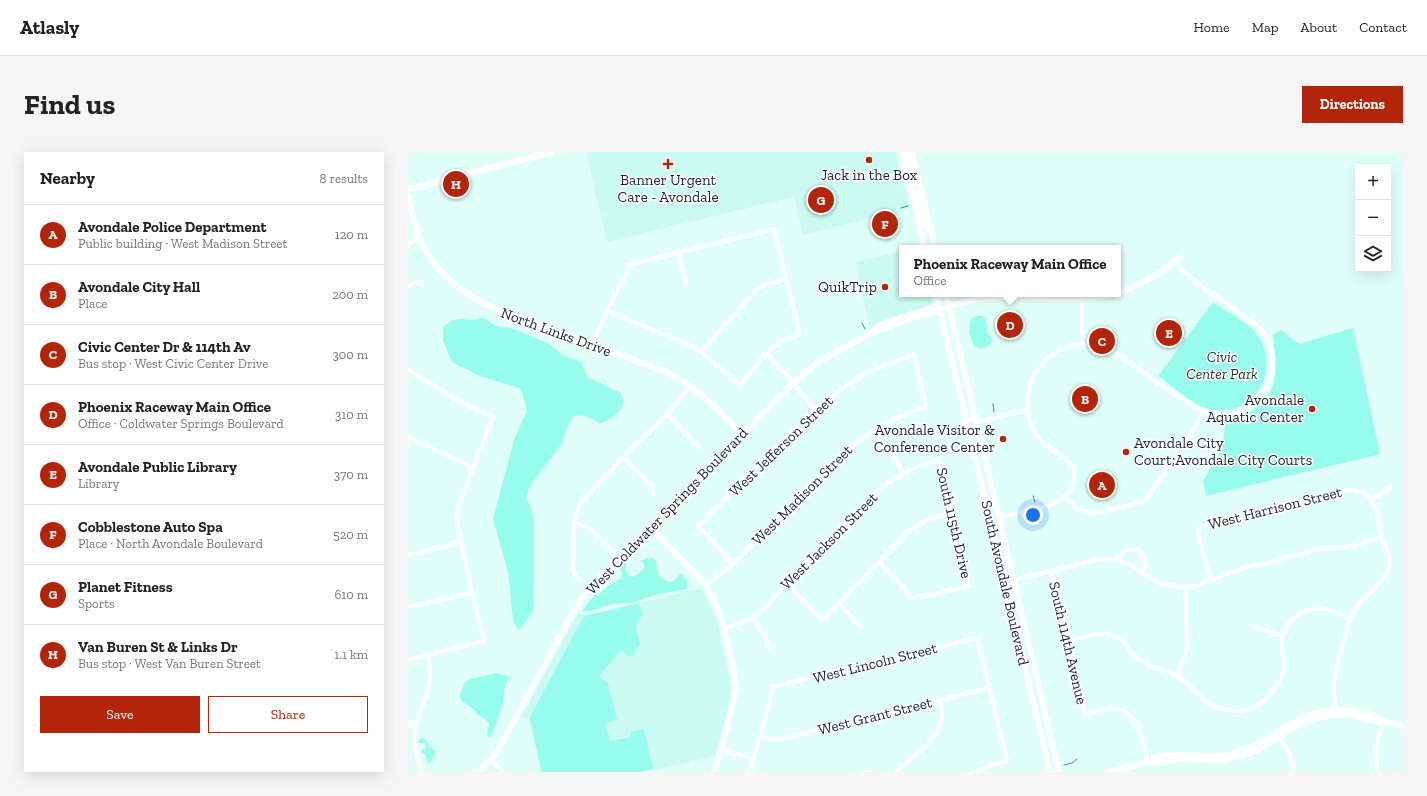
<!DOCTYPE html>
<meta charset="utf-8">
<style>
:root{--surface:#fff;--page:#f6f6f6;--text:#222;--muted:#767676;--line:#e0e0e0;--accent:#b2250a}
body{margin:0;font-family:"Zilla Slab",serif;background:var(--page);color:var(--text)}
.controls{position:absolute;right:12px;top:12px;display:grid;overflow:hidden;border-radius:0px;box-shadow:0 4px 16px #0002}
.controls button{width:36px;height:36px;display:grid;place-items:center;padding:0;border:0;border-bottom:1px solid var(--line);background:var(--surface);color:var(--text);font:20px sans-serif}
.you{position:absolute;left:625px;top:363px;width:14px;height:14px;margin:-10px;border:3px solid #fff;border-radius:50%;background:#1a73e8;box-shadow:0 0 0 6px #1a73e833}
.badge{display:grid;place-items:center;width:26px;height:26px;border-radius:50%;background:var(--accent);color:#fff;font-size:13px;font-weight:700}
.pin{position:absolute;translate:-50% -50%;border:2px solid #fff;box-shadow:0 1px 4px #0006}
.popup{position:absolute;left:491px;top:93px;width:222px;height:52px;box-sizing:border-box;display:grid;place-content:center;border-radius:0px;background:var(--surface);filter:drop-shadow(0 1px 3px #0005);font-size:13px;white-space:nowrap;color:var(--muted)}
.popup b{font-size:15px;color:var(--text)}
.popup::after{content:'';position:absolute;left:50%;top:100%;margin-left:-8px;border:8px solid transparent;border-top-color:var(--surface)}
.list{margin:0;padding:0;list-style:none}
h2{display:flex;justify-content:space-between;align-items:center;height:52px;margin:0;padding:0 16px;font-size:17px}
h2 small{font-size:13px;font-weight:400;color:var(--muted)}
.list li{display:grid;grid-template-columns:26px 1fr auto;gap:12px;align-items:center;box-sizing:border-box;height:60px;padding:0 16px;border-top:1px solid var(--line)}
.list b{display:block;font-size:15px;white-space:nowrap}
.list p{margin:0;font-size:13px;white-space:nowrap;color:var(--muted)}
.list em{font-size:13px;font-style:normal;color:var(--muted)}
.actions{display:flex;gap:8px;padding:12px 16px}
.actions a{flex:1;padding:9px 0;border:1px solid var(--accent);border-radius:0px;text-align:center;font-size:14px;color:var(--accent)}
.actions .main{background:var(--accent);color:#fff}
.icon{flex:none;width:22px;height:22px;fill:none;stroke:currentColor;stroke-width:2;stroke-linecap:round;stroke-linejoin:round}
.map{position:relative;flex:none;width:995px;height:620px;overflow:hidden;border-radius:0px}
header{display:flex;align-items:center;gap:24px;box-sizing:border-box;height:56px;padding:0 20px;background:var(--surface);border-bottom:1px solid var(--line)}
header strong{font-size:19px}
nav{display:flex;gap:22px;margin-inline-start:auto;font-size:14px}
.intro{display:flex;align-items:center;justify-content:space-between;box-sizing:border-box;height:96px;padding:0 24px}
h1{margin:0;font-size:28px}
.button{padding:10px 18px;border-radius:0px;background:var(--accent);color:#fff;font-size:14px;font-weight:700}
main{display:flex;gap:24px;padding:0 24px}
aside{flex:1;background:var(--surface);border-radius:0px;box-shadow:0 4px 16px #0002}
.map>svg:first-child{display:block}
</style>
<header>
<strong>Atlasly</strong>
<nav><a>Home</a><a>Map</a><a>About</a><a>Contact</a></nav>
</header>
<div class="intro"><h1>Find us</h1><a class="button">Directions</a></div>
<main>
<aside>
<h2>Nearby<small>8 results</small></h2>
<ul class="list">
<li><span class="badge">A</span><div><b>Avondale Police Department</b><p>Public building · West Madison Street</p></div><em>120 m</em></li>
<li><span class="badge">B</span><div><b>Avondale City Hall</b><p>Place</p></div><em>200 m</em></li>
<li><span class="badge">C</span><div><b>Civic Center Dr &amp; 114th Av</b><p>Bus stop · West Civic Center Drive</p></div><em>300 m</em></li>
<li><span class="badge">D</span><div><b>Phoenix Raceway Main Office</b><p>Office · Coldwater Springs Boulevard</p></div><em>310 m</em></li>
<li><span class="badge">E</span><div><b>Avondale Public Library</b><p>Library</p></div><em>370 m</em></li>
<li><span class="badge">F</span><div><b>Cobblestone Auto Spa</b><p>Place · North Avondale Boulevard</p></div><em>520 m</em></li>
<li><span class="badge">G</span><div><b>Planet Fitness</b><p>Sports</p></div><em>610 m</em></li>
<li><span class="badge">H</span><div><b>Van Buren St &amp; Links Dr</b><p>Bus stop · West Van Buren Street</p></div><em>1.1 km</em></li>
</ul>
<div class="actions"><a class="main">Save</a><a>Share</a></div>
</aside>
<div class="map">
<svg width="995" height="620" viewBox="0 0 995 620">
<rect width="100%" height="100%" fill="#e1fff9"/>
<g fill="#cafaf1">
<path d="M178,0H488L494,30L500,45L503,57L395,83L386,45L199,90Z"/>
<path d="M494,99V142H523L524,153L487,164L475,168L462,176L447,110Z"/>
<path d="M294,436L308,465L323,533L322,549L307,604L239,620H133L121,568L114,564L170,461L176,463Z"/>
</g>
<g fill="#98fcec">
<path d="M805,150C819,160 842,171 851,185C873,221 844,267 801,257C785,253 764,234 750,224Z"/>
<path d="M570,164H574L578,168L580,181L585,189L581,194L572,197L566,194L561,181L562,169L564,166Z"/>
<path d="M76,165L83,171L92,175L104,176L141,192L156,204L174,210L177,220L181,226L213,241L216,250C211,263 204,266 192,272C184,266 176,262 166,264L159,276L153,293L122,334L118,345L124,358L126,372V431L125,459L114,475L110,478L105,468L100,420L85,367L106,288L119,258L113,237L72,224L44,210L35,188V175L44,168L55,167L65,168Z"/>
<path d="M945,176L972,302L798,344L795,329L815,295L817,268C823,267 832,265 838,262C873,246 869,215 865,183L873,178L891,192Z"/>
<path d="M239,406H244L248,409C248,425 262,440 272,421C278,426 281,429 279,437L246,443L225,451L204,452L180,460L174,459L186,443H190L200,434L213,426L214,421L212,417L218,409C218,416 217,422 225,425L230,422L236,416V412L232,409Z"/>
<path d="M231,452L235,463C224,472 229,481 232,492L222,505L213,498L191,524L200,532L209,568L197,571L202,589L223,585L222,580L236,577L245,617L232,620H134L122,565L176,464Z"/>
<path d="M90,521L102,525L97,534L95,551L86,579L82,586L79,583L81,571L77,567L70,563L65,557L54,549L52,546V543L56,531L62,527Z"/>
<path d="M15,586L27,599C28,605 23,609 20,613L17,602L14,601L13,598L18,596L17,591H11V587Z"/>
</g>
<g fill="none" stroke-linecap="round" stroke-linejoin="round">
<g stroke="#359689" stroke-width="1">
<path d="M493,56L500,54"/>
<path d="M454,171L457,177"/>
<path d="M585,252L586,260"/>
<path d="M625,344L627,350"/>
<path d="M630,362L632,370"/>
<path d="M656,613L664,611L669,607"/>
</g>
<g stroke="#fff" stroke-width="4">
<path d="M0,92L12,86"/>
<path d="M270,100L278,132"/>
<path d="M0,134L7,130L14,131"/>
<path d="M674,147V192"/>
<path d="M184,193C191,178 197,161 205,147C211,135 218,125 221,113L366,77L392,182L373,189L358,201L332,233L293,200L275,190L199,159"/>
<path d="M293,200L350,136L378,126"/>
<path d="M358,201L381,226L406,257"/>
<path d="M0,218L54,251L85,265L51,352L48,367L64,441L76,489L0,508"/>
<path d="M259,262L292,296"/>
<path d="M558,268L566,267L574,269L618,258"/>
<path d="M470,276L495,322"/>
<path d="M0,285L64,315"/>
<path d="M215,305L243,333L246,343"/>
<path d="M657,345C668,357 673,362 690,361L736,349L739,346L789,273L794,259"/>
<path d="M963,348L982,335"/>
<path d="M590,365C610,361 656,356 664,335C666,329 667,321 664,315C659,303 641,298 632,288C608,259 619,214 652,198C657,195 663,194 669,193C700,187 721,211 744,227C758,237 772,246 787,255C840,285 891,219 850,174L790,132L766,111"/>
<path d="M166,370L178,375L183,378L211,406"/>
<path d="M0,403L53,390"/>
<path d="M708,407C711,405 714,401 717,399C727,394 738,400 737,412C737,415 735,418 733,421"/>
<path d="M643,419L677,562C684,560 691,558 699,557C731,554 734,587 739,610"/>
<path d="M169,425L165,418L166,370L171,353L215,305L259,262L283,234"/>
<path d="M606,428L687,408L708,407L722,413L737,423L754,432L777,435L787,434L835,416L859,411L911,397L945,394L973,385"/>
<path d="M803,428L790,383L791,375L834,362L936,338C972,335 966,362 974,385C977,396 983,403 981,414C977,432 959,441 949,454C938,470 936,489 931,506C929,515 926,524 926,533C926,542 927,551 928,561"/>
<path d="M378,431L414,468L502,378L520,367L543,361"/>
<path d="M298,433L324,413L423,311L442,295L470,276L488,266L518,255L506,202L460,220L436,235L406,257L290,374L312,397L324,413"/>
<path d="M431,451L453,475"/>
<path d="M0,455L64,441"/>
<path d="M345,466L357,484L362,497"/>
<path d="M843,474L875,484"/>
<path d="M316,477L345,466L359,454L378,431L473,335L495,322L511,314L531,308L561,434L502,447L497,437L471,410"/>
<path d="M660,490C673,486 691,478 704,483C719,488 719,499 730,507C741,516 756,518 769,524C781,531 786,540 796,548C803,555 823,560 833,559C854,557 876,532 876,511C875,501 872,493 875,484C879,466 898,454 917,457C925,458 934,464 942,467"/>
<path d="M769,524L779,496L777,435"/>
<path d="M0,571L7,573"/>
<path d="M870,583L882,603L887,620"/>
<path d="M352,584L369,587L382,585L581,536"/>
<path d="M313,597L346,607"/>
<path d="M83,607L95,620"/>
<path d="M13,620C10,605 4,590 7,575C8,569 11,563 13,557C21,535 25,527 19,503"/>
<path d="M342,620L362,548L364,535L569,486L599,609L577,615L565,620"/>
<path d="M456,620H462"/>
<path d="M488,620C504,605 535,585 534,561C534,557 532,553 532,548"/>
<path d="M969,620L968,596L974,569"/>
</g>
<g stroke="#fff" stroke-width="5.5">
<path d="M494,0L517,96"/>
<path d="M496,0L499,4L506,31L511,32"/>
<path d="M504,0L527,96"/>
<path d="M504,40H508L509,42L517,74L523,80"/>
<path d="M0,44C3,56 5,68 9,80C22,116 53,143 88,157L253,218C288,233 307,255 333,282"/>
<path d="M710,141C734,133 754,121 774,104"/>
<path d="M528,142L642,620"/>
<path d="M538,142L651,620"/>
<path d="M469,178L471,174L492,166L525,155L532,157"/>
<path d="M242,375L298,433L313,465L326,518L328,539L315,591L306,620"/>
<path d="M739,610C756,598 780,604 799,604C811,604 824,602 835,598C854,592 869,579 886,570C906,558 929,556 951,560C959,561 968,563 974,569"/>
<path d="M68,620L83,607L94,591L160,469L173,447L189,428L385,231L409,211L426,201L469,178C479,177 489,171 499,168C509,164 522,163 532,157C547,153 564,147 580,146C622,143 665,152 706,142"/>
<path d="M700,620L739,610L745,611L775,607L813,608L829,605L850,598L887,575L899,569L923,563H942L969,570L974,569L995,574"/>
</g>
<path stroke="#fff" stroke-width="6" d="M0,37L144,0"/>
</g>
<g fill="#b2250a" stroke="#fff" stroke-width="1.5">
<circle cx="461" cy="8" r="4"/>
<path d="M258 6h4v4h4v4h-4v4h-4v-4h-4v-4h4z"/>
<circle cx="477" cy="135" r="4"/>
<circle cx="904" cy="257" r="4"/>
<circle cx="595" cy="287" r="4"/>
<circle cx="718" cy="300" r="4"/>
</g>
<g text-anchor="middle" stroke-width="3" stroke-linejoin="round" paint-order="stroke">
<g font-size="15" fill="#182724" stroke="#fff" text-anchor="end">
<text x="461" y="28" text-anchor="middle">Jack in the Box</text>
<text x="260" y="33" text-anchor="middle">Banner Urgent<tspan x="260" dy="17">Care - Avondale</tspan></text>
<text x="469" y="140">QuikTrip</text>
<text x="896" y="253">Avondale<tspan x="896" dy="17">Aquatic Center</tspan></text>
<text x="587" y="283">Avondale Visitor &amp;<tspan x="587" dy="17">Conference Center</tspan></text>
<text x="726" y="296" text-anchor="start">Avondale City<tspan x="726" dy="17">Court;Avondale City Courts</tspan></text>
</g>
<g font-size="15" fill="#182724" stroke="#fff">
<text transform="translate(148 180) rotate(20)" y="5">North Links Drive</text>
<text transform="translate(373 294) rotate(-44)" y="5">West Jefferson Street</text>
<text transform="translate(394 343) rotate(-45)" y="5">West Madison Street</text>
<text transform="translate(867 356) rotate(-14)" y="5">West Harrison Street</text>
<text transform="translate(259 359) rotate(-46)" y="5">West Coldwater Springs Boulevard</text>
<text transform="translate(546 371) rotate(77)" y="5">South 115th Drive</text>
<text transform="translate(421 389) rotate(-45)" y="5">West Jackson Street</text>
<text transform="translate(597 431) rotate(77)" y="5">South Avondale Boulevard</text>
<text transform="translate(660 491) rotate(77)" y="5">South 114th Avenue</text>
<text transform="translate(467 511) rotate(-14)" y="5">West Lincoln Street</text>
<text transform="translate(467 564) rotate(-14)" y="5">West Grant Street</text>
</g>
<g font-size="15" font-style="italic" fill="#1c322e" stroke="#fff">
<text x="814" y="210">Civic<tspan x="814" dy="17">Center Park</tspan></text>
</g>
</g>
</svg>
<div class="controls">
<button>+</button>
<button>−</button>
<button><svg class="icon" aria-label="layers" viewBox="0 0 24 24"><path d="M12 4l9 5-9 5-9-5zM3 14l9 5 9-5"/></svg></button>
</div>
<div class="you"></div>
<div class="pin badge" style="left:694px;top:333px">A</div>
<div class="pin badge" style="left:677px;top:247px">B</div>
<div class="pin badge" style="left:694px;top:189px">C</div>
<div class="pin badge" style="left:602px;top:173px">D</div>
<div class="popup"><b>Phoenix Raceway Main Office</b>Office</div>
<div class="pin badge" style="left:761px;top:181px">E</div>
<div class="pin badge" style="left:477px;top:72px">F</div>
<div class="pin badge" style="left:413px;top:48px">G</div>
<div class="pin badge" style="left:48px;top:32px">H</div>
</div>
</main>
